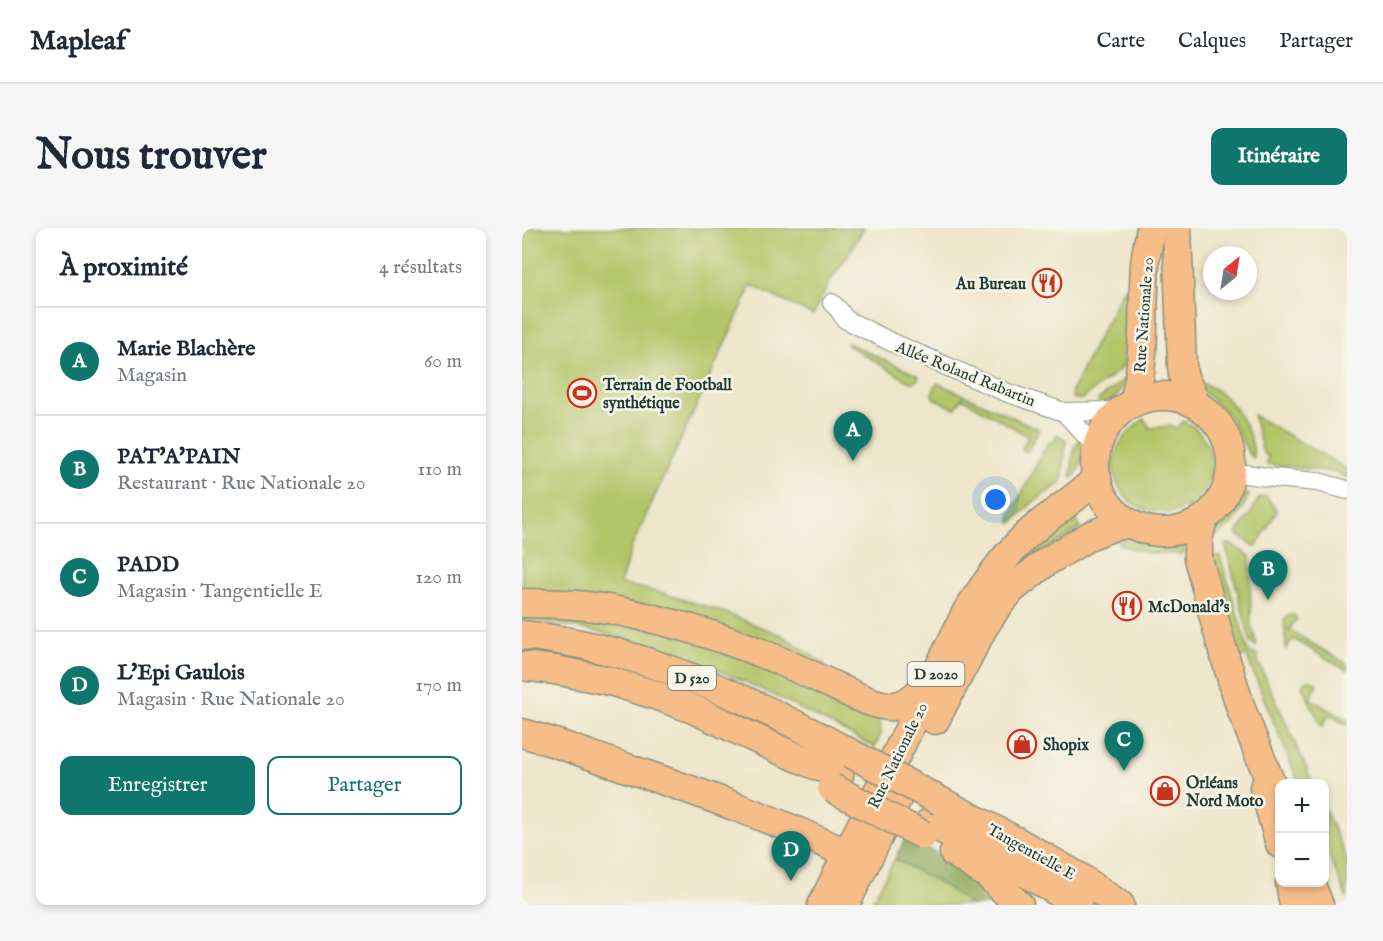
<!DOCTYPE html>
<html lang="fr">
<meta charset="utf-8">
<style>
:root{--surface:#fff;--page:#f6f6f7;--text:#1f2937;--muted:#747a83;--line:#e0e1e3;--accent:#0f766e}
body{margin:0;font-family:"IM FELL English",serif;background:var(--page);color:var(--text)}
.controls{position:absolute;right:18px;bottom:18px;display:grid;overflow:hidden;border-radius:12px;box-shadow:0 3px 9px #0003}
.controls button{width:54px;height:54px;display:grid;place-items:center;padding:0;border:0;border-bottom:2px solid var(--line);background:var(--surface);color:var(--text);font:30px sans-serif}
.compass{position:absolute;left:681px;top:18px;width:54px;height:54px;border-radius:50%;background:var(--surface);box-shadow:0 3px 9px #0003;rotate:30deg}
.you{position:absolute;left:474px;top:272px;width:21px;height:21px;margin:-15px;border:4px solid #fff;border-radius:50%;background:#1a73e8;box-shadow:0 0 0 9px #1a73e833}
.badge{display:grid;place-items:center;width:39px;height:39px;border-radius:50%;background:var(--accent);color:#fff;font-size:20px;font-weight:700}
.pin{position:absolute;translate:-50% -50px;filter:drop-shadow(0 2px 3px #0008)}
.pin::after{content:'';position:absolute;top:32px;width:21px;height:18px;background:inherit;clip-path:polygon(0 0,100% 0,50% 100%)}
.list{margin:0;padding:0;list-style:none}
h2{display:flex;justify-content:space-between;align-items:center;height:78px;margin:0;padding:0 24px;font-size:26px}
h2 small{font-size:20px;font-weight:400;color:var(--muted)}
.list li{display:grid;grid-template-columns:39px 1fr auto;gap:18px;align-items:center;box-sizing:border-box;height:108px;padding:0 24px;border-top:2px solid var(--line)}
.list b{display:block;font-size:22px;white-space:nowrap}
.list p{margin:0;font-size:20px;white-space:nowrap;color:var(--muted)}
.list em{font-size:20px;font-style:normal;color:var(--muted)}
.actions{display:flex;gap:12px;padding:18px 24px}
.actions a{flex:1;padding:14px 0;border:2px solid var(--accent);border-radius:12px;text-align:center;font-size:21px;color:var(--accent)}
.actions .main{background:var(--accent);color:#fff}
.map{position:relative;flex:none;width:825px;height:677px;overflow:hidden;border-radius:12px}
header{display:flex;align-items:center;gap:36px;box-sizing:border-box;height:84px;padding:0 30px;background:var(--surface);border-bottom:2px solid var(--line)}
header strong{font-size:28px}
nav{display:flex;gap:33px;margin-inline-start:auto;font-size:21px}
.intro{display:flex;align-items:center;justify-content:space-between;box-sizing:border-box;height:144px;padding:0 36px}
h1{margin:0;font-size:42px}
.button{padding:15px 27px;border-radius:12px;background:var(--accent);color:#fff;font-size:21px;font-weight:700}
main{display:flex;gap:36px;padding:0 36px}
aside{flex:1;background:var(--surface);border-radius:12px;box-shadow:0 3px 9px #0003}
.map>svg:first-child{display:block}
</style>
<header>
<strong>Mapleaf</strong>
<nav><a>Carte</a><a>Calques</a><a>Partager</a></nav>
</header>
<div class="intro"><h1>Nous trouver</h1><a class="button">Itinéraire</a></div>
<main>
<aside>
<h2>À proximité<small>4 résultats</small></h2>
<ul class="list">
<li><span class="badge">A</span><div><b>Marie Blachère</b><p>Magasin</p></div><em>60 m</em></li>
<li><span class="badge">B</span><div><b>PAT'A'PAIN</b><p>Restaurant · Rue Nationale 20</p></div><em>110 m</em></li>
<li><span class="badge">C</span><div><b>PADD</b><p>Magasin · Tangentielle E</p></div><em>120 m</em></li>
<li><span class="badge">D</span><div><b>L'Epi Gaulois</b><p>Magasin · Rue Nationale 20</p></div><em>170 m</em></li>
</ul>
<div class="actions"><a class="main">Enregistrer</a><a>Partager</a></div>
</aside>
<div class="map">
<svg width="825" height="677" viewBox="0 0 825 677">
<rect width="100%" height="100%" fill="#f7f3e8"/>
<filter id="ink" filterUnits="userSpaceOnUse"><feTurbulence type="fractalNoise" baseFrequency=".0167" numOctaves="2"/><feDisplacementMap in="SourceGraphic" scale="12" xChannelSelector="R" yChannelSelector="G"/><feConvolveMatrix kernelMatrix="1 2 1 2 8 2 1 2 1" color-interpolation-filters="sRGB"/></filter>
<filter id="wash" filterUnits="userSpaceOnUse"><feTurbulence type="fractalNoise" baseFrequency=".008" numOctaves="4" result="noise"/><feDisplacementMap in="SourceGraphic" scale="24" xChannelSelector="R" yChannelSelector="G"/><feGaussianBlur stdDeviation="1.35" result="paint"/><feColorMatrix in="noise" values="0 0 0 0 0 0 0 0 0 0 0 0 0 0 0 0 0 1.4 0 .05"/><feComposite in="paint" operator="in"/></filter>
<g filter="url(#wash)">
<rect width="100%" height="100%" fill="#eee6ca"/>
<g fill="#b4c569" stroke="#6a814e" stroke-width="1.5">
<path d="M0,0H342L326,27L308,53L291,87L228,57L226,61L227,63L110,318L98,356L141,365L201,384L259,407L281,421L302,436L301,439L0,365Z"/>
<path d="M601,61L604,62L605,65L602,137L599,141L560,171H553L550,169V162Z"/>
<path d="M326,115L397,148L395,153L388,154L325,117Z"/>
<path d="M605,149C600,164 594,173 578,176L576,172Z"/>
<path d="M415,155L517,201L505,224L500,221L506,208L440,170L433,181L412,170L410,165Z"/>
<path d="M676,155C701,158 721,188 729,211C731,217 731,224 732,230L727,226L706,186L682,164Z"/>
<path d="M731,187L825,241V250L814,244L745,236L746,228L741,225Z"/>
<path d="M622,191L628,200L648,198L655,200L662,193C667,196 673,199 677,204C699,230 692,267 660,281C654,285 645,285 638,284C614,283 597,269 592,245C588,221 604,204 622,191Z"/>
<path d="M535,206L544,212L540,254L510,275L490,295L488,294L489,286L526,214L531,216Z"/>
<path d="M558,212C564,228 561,236 551,250L549,248L552,219Z"/>
<path d="M727,266C719,287 709,299 691,311L696,298L721,267Z"/>
<path d="M744,268L755,283L734,319L714,306L729,285L737,270Z"/>
<path d="M550,285L559,300L480,349Z"/>
<path d="M607,311L624,316L642,318L664,314L662,324L659,326L626,325L596,316L598,313Z"/>
<path d="M703,316H708L728,328L729,400L731,401L735,418L729,415Z"/>
<path d="M688,328H698L727,425L736,427V433L791,555H777L724,427L714,431Z"/>
<path d="M0,382L42,385L189,413L354,489C362,498 358,509 353,519C297,491 240,459 181,436C123,413 62,399 0,391Z"/>
<path d="M767,387H772L775,391H774L767,402L825,436V442L771,411L764,421L762,392Z"/>
<path d="M788,452L792,453L795,458L788,471L825,492V497L807,487L800,499L780,458L783,453Z"/>
<path d="M803,581L825,632V671L803,618Z"/>
<path d="M373,631L421,657L449,677H348Z"/>
</g>
<path fill="#8faa5d" stroke="#577448" stroke-width="1.5" d="M384,609L446,642L484,677H449L421,657L373,631Z"/>
</g>
<g filter="url(#ink)">
<g fill="none" stroke-linecap="round" stroke-linejoin="round">
<g stroke="#86927f" stroke-width="20">
<g id="minor">
<path d="M310,75L317,82L323,91L369,114L486,165L542,184L575,220"/>
<path d="M542,184L588,183L604,179"/>
<path d="M709,244L752,250L796,254L825,262"/>
</g>
</g>
<g stroke="#86927f" stroke-width="31">
<g id="primary">
<path d="M655,0L660,138L661,147L674,176"/>
<circle cx="641" cy="236" r="68"/>
<path d="M612,174C624,132 620,81 623,36C624,24 627,12 629,0"/>
<path d="M681,291L676,311V330L700,419L719,481L758,578"/>
<path d="M0,375C30,375 61,376 91,382C143,392 195,407 244,427C269,437 294,449 319,461C334,468 349,476 366,478C384,480 397,466 406,453"/>
<path d="M0,407C115,418 228,471 328,525"/>
<path d="M0,438L33,442L88,453L133,467L171,481L260,523L317,547"/>
<path d="M413,492L461,400L474,380L490,361L524,334L569,307L590,299L608,295"/>
<path d="M0,505C37,515 72,529 108,541C181,566 255,592 325,626"/>
<path d="M742,560L758,616"/>
<path d="M418,573L494,613L557,649L598,677"/>
<path d="M407,595C458,619 509,645 555,677"/>
<path d="M432,625L466,647L497,677"/>
<path d="M768,654L772,677"/>
<path d="M788,654L797,677"/>
<path d="M300,677L445,383C463,356 482,328 506,306C528,286 554,271 575,250"/>
<path d="M323,677L375,571"/>
</g>
</g>
<use href="#minor" stroke="#fff" stroke-width="18"/>
<use href="#primary" stroke="#f7bd88" stroke-width="28"/>
<g stroke="#86927f" stroke-width="31" stroke-linecap="butt">
<g id="primary-bridge">
<path d="M328,525L418,573"/>
<path d="M310,560L401,607"/>
</g>
</g>
<use href="#primary-bridge" stroke="#f7bd88" stroke-width="28"/>
</g>
</g>
<defs>
<g id="restaurant-ring" transform="scale(1.5)"><circle r="9.5" fill="#f7f3e8" stroke="#c8321e" stroke-width="1.5"/><path d="M-5-6h1v4h1v-4h1v4h1v-4h1v5L-1.5 .5V6h-2V.5L-5-1ZM5-6V6H3V1.5H1.5Q1.5-4 5-6Z" fill="#c8321e"/></g>
<g id="stadium-ring" transform="scale(1.5)"><circle r="9.5" fill="#f7f3e8" stroke="#c8321e" stroke-width="1.5"/><path d="M0-5a6.5 5 0 1 0 0 10a6.5 5 0 1 0 0-10ZM-3.5-1.8h7v3.6h-7Z" fill="#c8321e"/></g>
<g id="shop-ring" transform="scale(1.5)"><circle r="9.5" fill="#f7f3e8" stroke="#c8321e" stroke-width="1.5"/><path d="M-5-2.5h2.3a2.7 3.5 0 0 1 5.4 0H5L5.5 6h-11ZM-1.5-2.5h3a1.5 2.3 0 0 0-3 0Z" fill="#c8321e"/></g>
</defs>
<g fill-rule="evenodd">
<use href="#restaurant-ring" x="525" y="55"/>
<use href="#stadium-ring" x="60" y="165"/>
<use href="#restaurant-ring" x="605" y="378"/>
<use href="#shop-ring" x="500" y="516"/>
<use href="#shop-ring" x="643" y="563"/>
</g>
<g text-anchor="middle" stroke-width="5" stroke-linejoin="round" paint-order="stroke">
<g fill="#f7f3e8" stroke="#60746a" stroke-width="1.5">
<rect x="385.5" y="434" width="57" height="24" rx="4.5"/>
<rect x="146" y="438" width="48" height="24" rx="4.5"/>
</g>
<g font-size="15" font-weight="bold" fill="#1f3d34">
<text x="414" y="451">D 2020</text>
<text x="170" y="455">D 520</text>
</g>
<g font-size="16" font-weight="bold" fill="#1f3d34" stroke="#f7f3e8" text-anchor="start">
<text x="504" y="61" text-anchor="end">Au Bureau</text>
<text x="81" y="162">Terrain de Football<tspan x="81" dy="18">synthétique</tspan></text>
<text x="626" y="384">McDonald's</text>
<text x="521" y="522">Shopix</text>
<text x="664" y="560">Orléans<tspan x="664" dy="18">Nord Moto</tspan></text>
</g>
<g font-size="16" fill="#1f3d34" stroke="#f7f3e8">
<text transform="translate(621 87) rotate(-86)" y="6">Rue Nationale 20</text>
<text transform="translate(444 145) rotate(22)" y="6">Allée Roland Rabartin</text>
<text transform="translate(375 527) rotate(-64)" y="6">Rue Nationale 20</text>
<text transform="translate(510 623) rotate(29)" y="6">Tangentielle E</text>
</g>
</g>
</svg>
<div class="controls">
<button>+</button>
<button>−</button>
</div>
<svg class="compass" viewBox="-18 -18 36 36"><path d="M0-13l5 13h-10z" fill="#e53935"/><path d="M0 13l5-13h-10z" fill="#747a83"/></svg>
<div class="you"></div>
<div class="pin badge" style="left:331px;top:233px">A</div>
<div class="pin badge" style="left:746px;top:372px">B</div>
<div class="pin badge" style="left:602px;top:543px">C</div>
<div class="pin badge" style="left:269px;top:653px">D</div>
</div>
</main>
